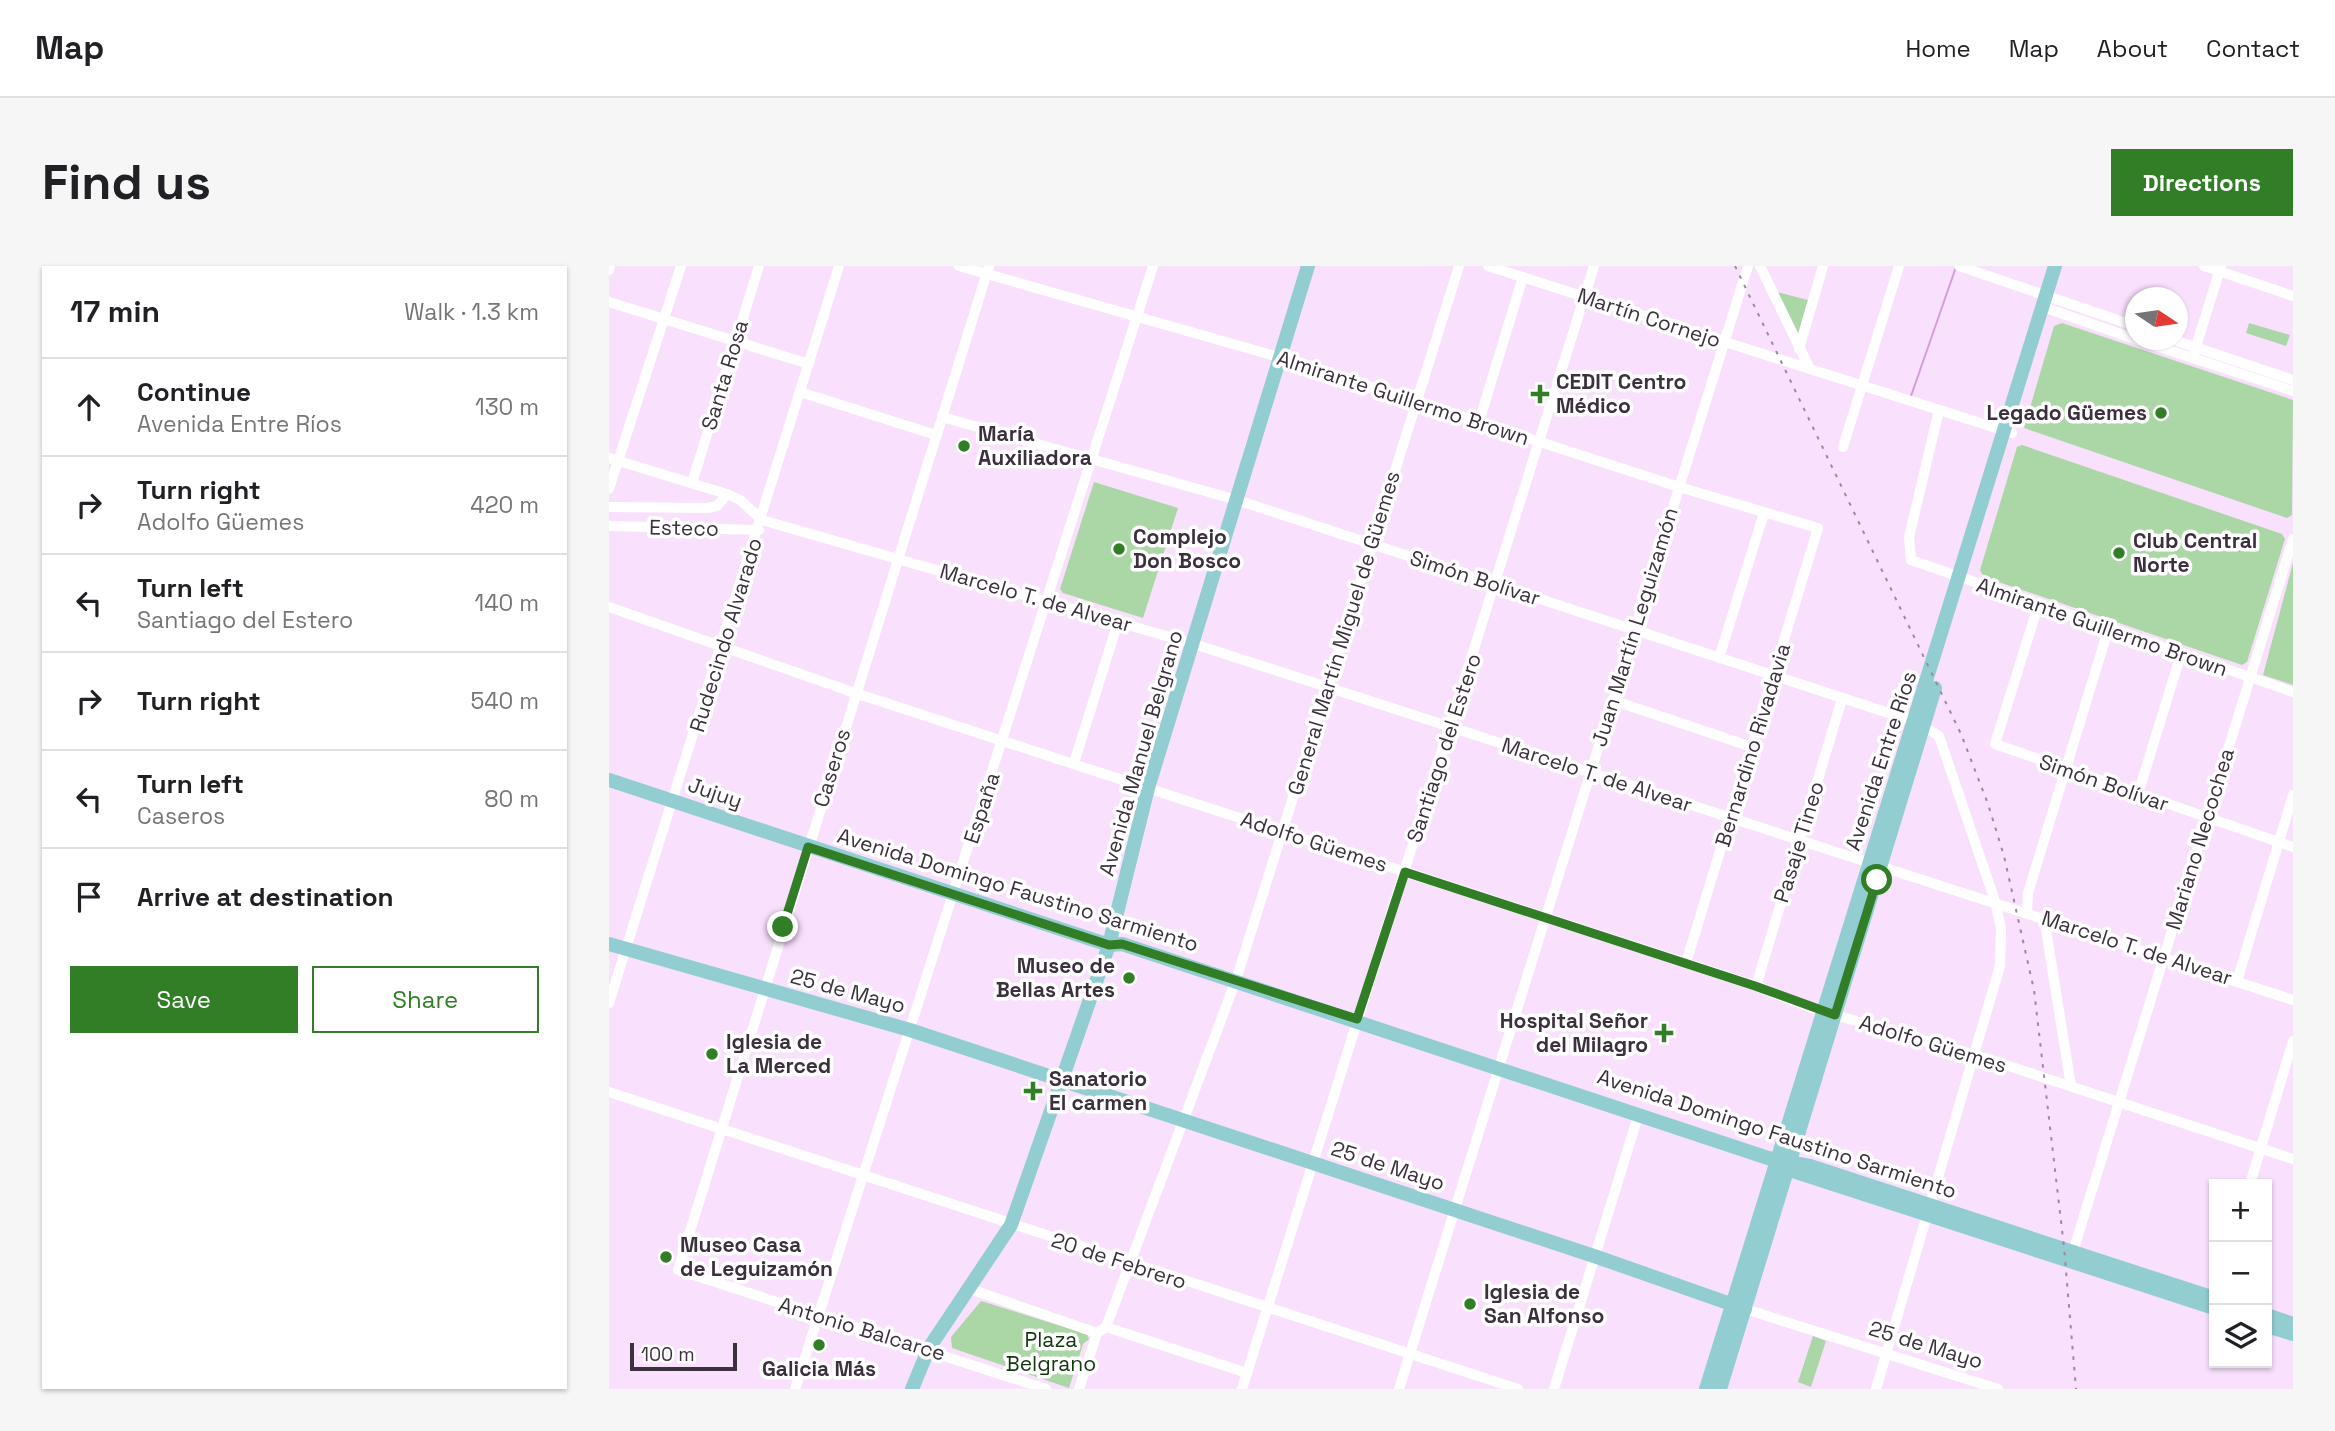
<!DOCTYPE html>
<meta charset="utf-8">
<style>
:root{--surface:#fff;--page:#f6f6f6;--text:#202124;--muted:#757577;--line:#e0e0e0;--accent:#317e27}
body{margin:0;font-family:"Space Grotesk",sans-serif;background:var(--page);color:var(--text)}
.controls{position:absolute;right:21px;bottom:21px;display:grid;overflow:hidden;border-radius:0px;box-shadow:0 2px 5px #0004}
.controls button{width:63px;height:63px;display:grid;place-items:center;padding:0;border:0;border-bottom:2px solid var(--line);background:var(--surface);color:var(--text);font:35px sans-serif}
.compass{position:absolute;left:1516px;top:21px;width:63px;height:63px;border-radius:50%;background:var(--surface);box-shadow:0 2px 5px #0004;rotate:103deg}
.scale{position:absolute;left:21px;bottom:18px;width:107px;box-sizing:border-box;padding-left:7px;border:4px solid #3c303e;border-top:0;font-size:19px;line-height:24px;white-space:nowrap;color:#3c303e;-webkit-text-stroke:5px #fff;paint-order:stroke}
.stop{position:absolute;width:21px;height:21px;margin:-16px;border:5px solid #317e27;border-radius:50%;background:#fff}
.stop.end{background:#317e27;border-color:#fff;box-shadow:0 2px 7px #0008}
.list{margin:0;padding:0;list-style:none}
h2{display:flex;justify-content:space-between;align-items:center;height:91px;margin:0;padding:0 28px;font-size:30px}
h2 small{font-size:23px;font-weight:400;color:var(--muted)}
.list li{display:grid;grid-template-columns:46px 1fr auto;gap:21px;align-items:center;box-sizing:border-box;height:98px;padding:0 28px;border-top:2px solid var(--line)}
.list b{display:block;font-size:26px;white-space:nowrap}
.list p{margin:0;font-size:23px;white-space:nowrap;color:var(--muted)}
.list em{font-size:23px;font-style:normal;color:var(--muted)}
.actions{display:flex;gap:14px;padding:21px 28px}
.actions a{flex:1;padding:16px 0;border:2px solid var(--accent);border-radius:0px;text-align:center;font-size:24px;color:var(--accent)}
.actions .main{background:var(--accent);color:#fff}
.icon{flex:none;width:38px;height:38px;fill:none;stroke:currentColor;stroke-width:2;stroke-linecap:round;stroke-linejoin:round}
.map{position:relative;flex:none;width:1684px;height:1123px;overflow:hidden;border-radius:0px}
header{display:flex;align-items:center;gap:42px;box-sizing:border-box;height:98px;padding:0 35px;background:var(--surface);border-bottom:2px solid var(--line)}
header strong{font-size:33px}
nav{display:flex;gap:38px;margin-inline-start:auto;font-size:24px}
.intro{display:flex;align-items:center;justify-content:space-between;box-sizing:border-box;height:168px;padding:0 42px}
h1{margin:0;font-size:49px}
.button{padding:18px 32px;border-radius:0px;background:var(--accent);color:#fff;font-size:24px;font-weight:700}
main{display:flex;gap:42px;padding:0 42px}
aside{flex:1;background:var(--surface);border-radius:0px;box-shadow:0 2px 5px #0004}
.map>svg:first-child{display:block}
</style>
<header>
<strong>Map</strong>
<nav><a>Home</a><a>Map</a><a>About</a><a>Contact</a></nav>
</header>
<div class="intro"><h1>Find us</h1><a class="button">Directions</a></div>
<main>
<aside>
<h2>17 min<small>Walk · 1.3 km</small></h2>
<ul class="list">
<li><svg class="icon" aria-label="ahead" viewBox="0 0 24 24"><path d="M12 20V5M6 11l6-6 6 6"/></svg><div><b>Continue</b><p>Avenida Entre Ríos</p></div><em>130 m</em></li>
<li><svg class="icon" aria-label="right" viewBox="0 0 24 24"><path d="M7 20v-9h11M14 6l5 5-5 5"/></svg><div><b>Turn right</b><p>Adolfo Güemes</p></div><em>420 m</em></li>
<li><svg class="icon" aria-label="left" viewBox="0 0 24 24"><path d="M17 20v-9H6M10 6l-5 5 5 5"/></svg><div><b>Turn left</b><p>Santiago del Estero</p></div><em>140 m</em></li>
<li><svg class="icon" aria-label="right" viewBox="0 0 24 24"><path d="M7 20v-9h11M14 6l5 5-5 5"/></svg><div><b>Turn right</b></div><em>540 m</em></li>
<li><svg class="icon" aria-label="left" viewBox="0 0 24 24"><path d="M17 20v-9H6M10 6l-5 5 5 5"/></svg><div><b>Turn left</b><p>Caseros</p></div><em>80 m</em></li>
<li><svg class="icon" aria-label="arrive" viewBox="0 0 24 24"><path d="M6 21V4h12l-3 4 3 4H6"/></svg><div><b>Arrive at destination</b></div></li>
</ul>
<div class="actions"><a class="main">Save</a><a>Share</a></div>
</aside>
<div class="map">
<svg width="1684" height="1123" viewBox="0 0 1684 1123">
<rect width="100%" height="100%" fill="#f9e1fd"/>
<g fill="#abd6a5">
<path d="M1164,25L1199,34L1187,75Z"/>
<path d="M1453,57L1684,134L1683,249L1678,252L1415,162L1445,60Z"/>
<path d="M1640,57L1681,69L1677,80L1637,67Z"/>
<path d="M1413,179L1673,268L1676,273L1638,396L1633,399L1375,311L1371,304L1408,181Z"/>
<path d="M485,216L569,242L534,352L454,327L451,323Z"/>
<path d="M1684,297V419L1654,409Z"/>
<path d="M372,1035L478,1068L480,1073L474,1078L460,1122L343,1082L342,1071Z"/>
<path d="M1204,1070L1217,1075L1202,1121L1189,1116Z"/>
</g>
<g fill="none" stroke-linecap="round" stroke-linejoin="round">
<path stroke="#d49cdd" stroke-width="2" d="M1302,130L1347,1"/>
<g stroke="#fff" stroke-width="10">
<path d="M350,0L673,92L1070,221L1209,262L1077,697"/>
<path d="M380,0L69,1004L437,1123"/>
<path d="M879,0L1201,103"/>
<path d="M1151,0L1201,103L1403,167"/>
<path d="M1350,0L1526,60"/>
<path d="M1595,0L1684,30"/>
<path d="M0,4L1,0"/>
<path d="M0,36L200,98"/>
<path d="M1434,41L1526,73"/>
<path d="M1529,74L1684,125"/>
<path d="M1565,74L1684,114"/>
<path d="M1190,83L1214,0"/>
<path d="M1585,87L1612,0"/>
<path d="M191,126L327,169"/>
<path d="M1330,144L1300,271L1302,294L1684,426"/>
<path d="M333,151L628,234L1304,455L1330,470L1386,635L1392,663L1391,700L1267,1123"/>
<path d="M870,156L914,11"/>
<path d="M1234,181L1290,0"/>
<path d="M0,192L118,228L131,234L153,254L585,378L1684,734"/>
<path d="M83,217L150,0"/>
<path d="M0,223L72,0"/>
<path d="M0,241L99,242L108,240L118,228"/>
<path d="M0,260L150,264"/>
<path d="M1429,340L1386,478L1684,581"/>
<path d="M0,341L246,427L1147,720L1205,743L1366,789L1684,893"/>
<path d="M1110,392L1155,247"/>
<path d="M1003,434L1143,481"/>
<path d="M465,497L509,356"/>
<path d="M1529,528L1572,388"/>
<path d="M1418,646L1419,627L1499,364"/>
<path d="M1435,651L1462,820"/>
<path d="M1628,715L1684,529"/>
<path d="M1147,720L1233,433"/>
<path d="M0,737L230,0"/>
<path d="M0,826L909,1123"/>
<path d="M1641,918L1684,775"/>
<path d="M1462,992L1684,273"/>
<path d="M361,1023L488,1067"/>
<path d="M1136,1043L1389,1123"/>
<path d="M497,1061L638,1107"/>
<path d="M186,1123L544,0"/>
<path d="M470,1123L488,1067L497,1061L627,714L850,0"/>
<path d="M633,1123L985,0"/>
<path d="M790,1123L1139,0"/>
<path d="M945,1123L1030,847"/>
</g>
<g stroke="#92ced1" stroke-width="14">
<path d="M0,514L500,679L513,678L1159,892L1201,900L1605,1032"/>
<path d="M0,678L301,764L988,991L1136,1043"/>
<path d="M1181,904L1605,1042"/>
<path d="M1658,1049L1684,1058"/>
<path d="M1658,1060L1684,1068"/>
<path d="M303,1123L320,1082L402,959L500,679L539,522L699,0"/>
<path d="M1097,1123C1214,749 1331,375 1446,0"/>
<path d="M1111,1123L1326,422"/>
</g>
<path stroke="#9b899e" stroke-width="2" stroke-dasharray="3.5 7" stroke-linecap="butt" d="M1126,0L1352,468L1379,538L1395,590L1425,724L1455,981L1467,1123"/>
</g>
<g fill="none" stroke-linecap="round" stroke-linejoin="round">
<path stroke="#317e27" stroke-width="9" d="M174,661L199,581L500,679L513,678L748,753L796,606L1146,720L1226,749L1268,614"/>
</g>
<g fill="#317e27" stroke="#fff" stroke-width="2.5">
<path d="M927.5 117.5h7v7h7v7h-7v7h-7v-7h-7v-7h7z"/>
<circle cx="1552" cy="147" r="7"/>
<circle cx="355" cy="180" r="7"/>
<circle cx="510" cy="283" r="7"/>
<circle cx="1510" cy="287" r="7"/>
<circle cx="520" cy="712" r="7"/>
<path d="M1051.5 756.5h7v7h7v7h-7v7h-7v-7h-7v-7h7z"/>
<circle cx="103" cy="788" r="7"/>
<path d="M420.5 814.5h7v7h7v7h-7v7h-7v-7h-7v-7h7z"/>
<circle cx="57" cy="991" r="7"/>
<circle cx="861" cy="1038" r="7"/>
<circle cx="210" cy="1079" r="7"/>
</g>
<g text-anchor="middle" stroke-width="7" stroke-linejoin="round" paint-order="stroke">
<g font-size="21" fill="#3c303e" stroke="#fff">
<text transform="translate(1040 52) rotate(18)" y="7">Martín Cornejo</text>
<text transform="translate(116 109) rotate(-73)" y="7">Santa Rosa</text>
<text transform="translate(794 132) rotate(18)" y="7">Almirante Guillermo Brown</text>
<text transform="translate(75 262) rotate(1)" y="7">Esteco</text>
<text transform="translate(866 312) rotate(18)" y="7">Simón Bolívar</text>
<text transform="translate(427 332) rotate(16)" y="7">Marcelo T. de Alvear</text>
<text transform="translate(1026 361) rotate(-73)" y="7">Juan Martín Leguizamón</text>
<text transform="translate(1493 361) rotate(19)" y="7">Almirante Guillermo Brown</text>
<text transform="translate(735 367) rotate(-73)" y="7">General Martín Miguel de Güemes</text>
<text transform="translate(117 369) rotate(-73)" y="7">Rudecindo Alvarado</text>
<text transform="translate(1144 479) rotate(-73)" y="7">Bernardino Rivadavia</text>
<text transform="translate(835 482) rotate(-72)" y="7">Santiago del Estero</text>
<text transform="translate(532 487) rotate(-74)" y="7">Avenida Manuel Belgrano</text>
<text transform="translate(1272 495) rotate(-72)" y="7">Avenida Entre Ríos</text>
<text transform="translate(223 502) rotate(-73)" y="7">Caseros</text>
<text transform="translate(988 509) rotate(18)" y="7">Marcelo T. de Alvear</text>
<text transform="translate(1495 517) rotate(19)" y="7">Simón Bolívar</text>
<text transform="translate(106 527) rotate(19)" y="7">Jujuy</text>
<text transform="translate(373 542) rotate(-72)" y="7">España</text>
<text transform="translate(1591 573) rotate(-73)" y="7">Mariano Necochea</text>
<text transform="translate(705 576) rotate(18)" y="7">Adolfo Güemes</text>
<text transform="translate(1190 576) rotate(-73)" y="7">Pasaje Tineo</text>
<text transform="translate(409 624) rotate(17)" y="7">Avenida Domingo Faustino Sarmiento</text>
<text transform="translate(1528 682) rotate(18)" y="7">Marcelo T. de Alvear</text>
<text transform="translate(239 725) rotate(15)" y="7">25 de Mayo</text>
<text transform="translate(1324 778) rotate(17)" y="7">Adolfo Güemes</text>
<text transform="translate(1168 868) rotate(18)" y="7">Avenida Domingo Faustino Sarmiento</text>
<text transform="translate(779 900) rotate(18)" y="7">25 de Mayo</text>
<text transform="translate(510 995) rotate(18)" y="7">20 de Febrero</text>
<text transform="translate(253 1063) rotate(17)" y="7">Antonio Balcarce</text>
<text transform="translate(1317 1079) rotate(17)" y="7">25 de Mayo</text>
</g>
<g font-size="21" font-weight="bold" fill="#3c303e" stroke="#fff" text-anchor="start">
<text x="947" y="123">CEDIT Centro<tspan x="947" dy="24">Médico</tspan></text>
<text x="1538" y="154" text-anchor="end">Legado Güemes</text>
<text x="369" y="175">María<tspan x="369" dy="24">Auxiliadora</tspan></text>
<text x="524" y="278">Complejo<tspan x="524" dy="24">Don Bosco</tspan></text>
<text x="1524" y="282">Club Central<tspan x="1524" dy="24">Norte</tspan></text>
<text x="506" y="707" text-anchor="end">Museo de<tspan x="506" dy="24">Bellas Artes</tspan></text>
<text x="1039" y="762" text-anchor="end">Hospital Señor<tspan x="1039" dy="24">del Milagro</tspan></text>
<text x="117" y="783">Iglesia de<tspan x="117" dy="24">La Merced</tspan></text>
<text x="440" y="820">Sanatorio<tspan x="440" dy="24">El carmen</tspan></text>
<text x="71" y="986">Museo Casa<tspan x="71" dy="24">de Leguizamón</tspan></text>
<text x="875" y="1033">Iglesia de<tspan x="875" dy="24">San Alfonso</tspan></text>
<text x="210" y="1110" text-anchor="middle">Galicia Más</text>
</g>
<g font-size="21" fill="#10380c" stroke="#fff">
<text x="442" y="1081">Plaza<tspan x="442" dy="24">Belgrano</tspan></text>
</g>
</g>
</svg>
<div class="controls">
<button>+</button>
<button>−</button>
<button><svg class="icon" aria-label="layers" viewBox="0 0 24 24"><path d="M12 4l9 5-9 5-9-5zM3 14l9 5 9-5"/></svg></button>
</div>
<svg class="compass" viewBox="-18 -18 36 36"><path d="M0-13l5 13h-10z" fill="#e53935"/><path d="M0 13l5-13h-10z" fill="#757577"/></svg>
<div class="scale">100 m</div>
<div class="stop" style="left:1268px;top:614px"></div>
<div class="stop end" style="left:174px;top:661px"></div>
</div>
</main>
